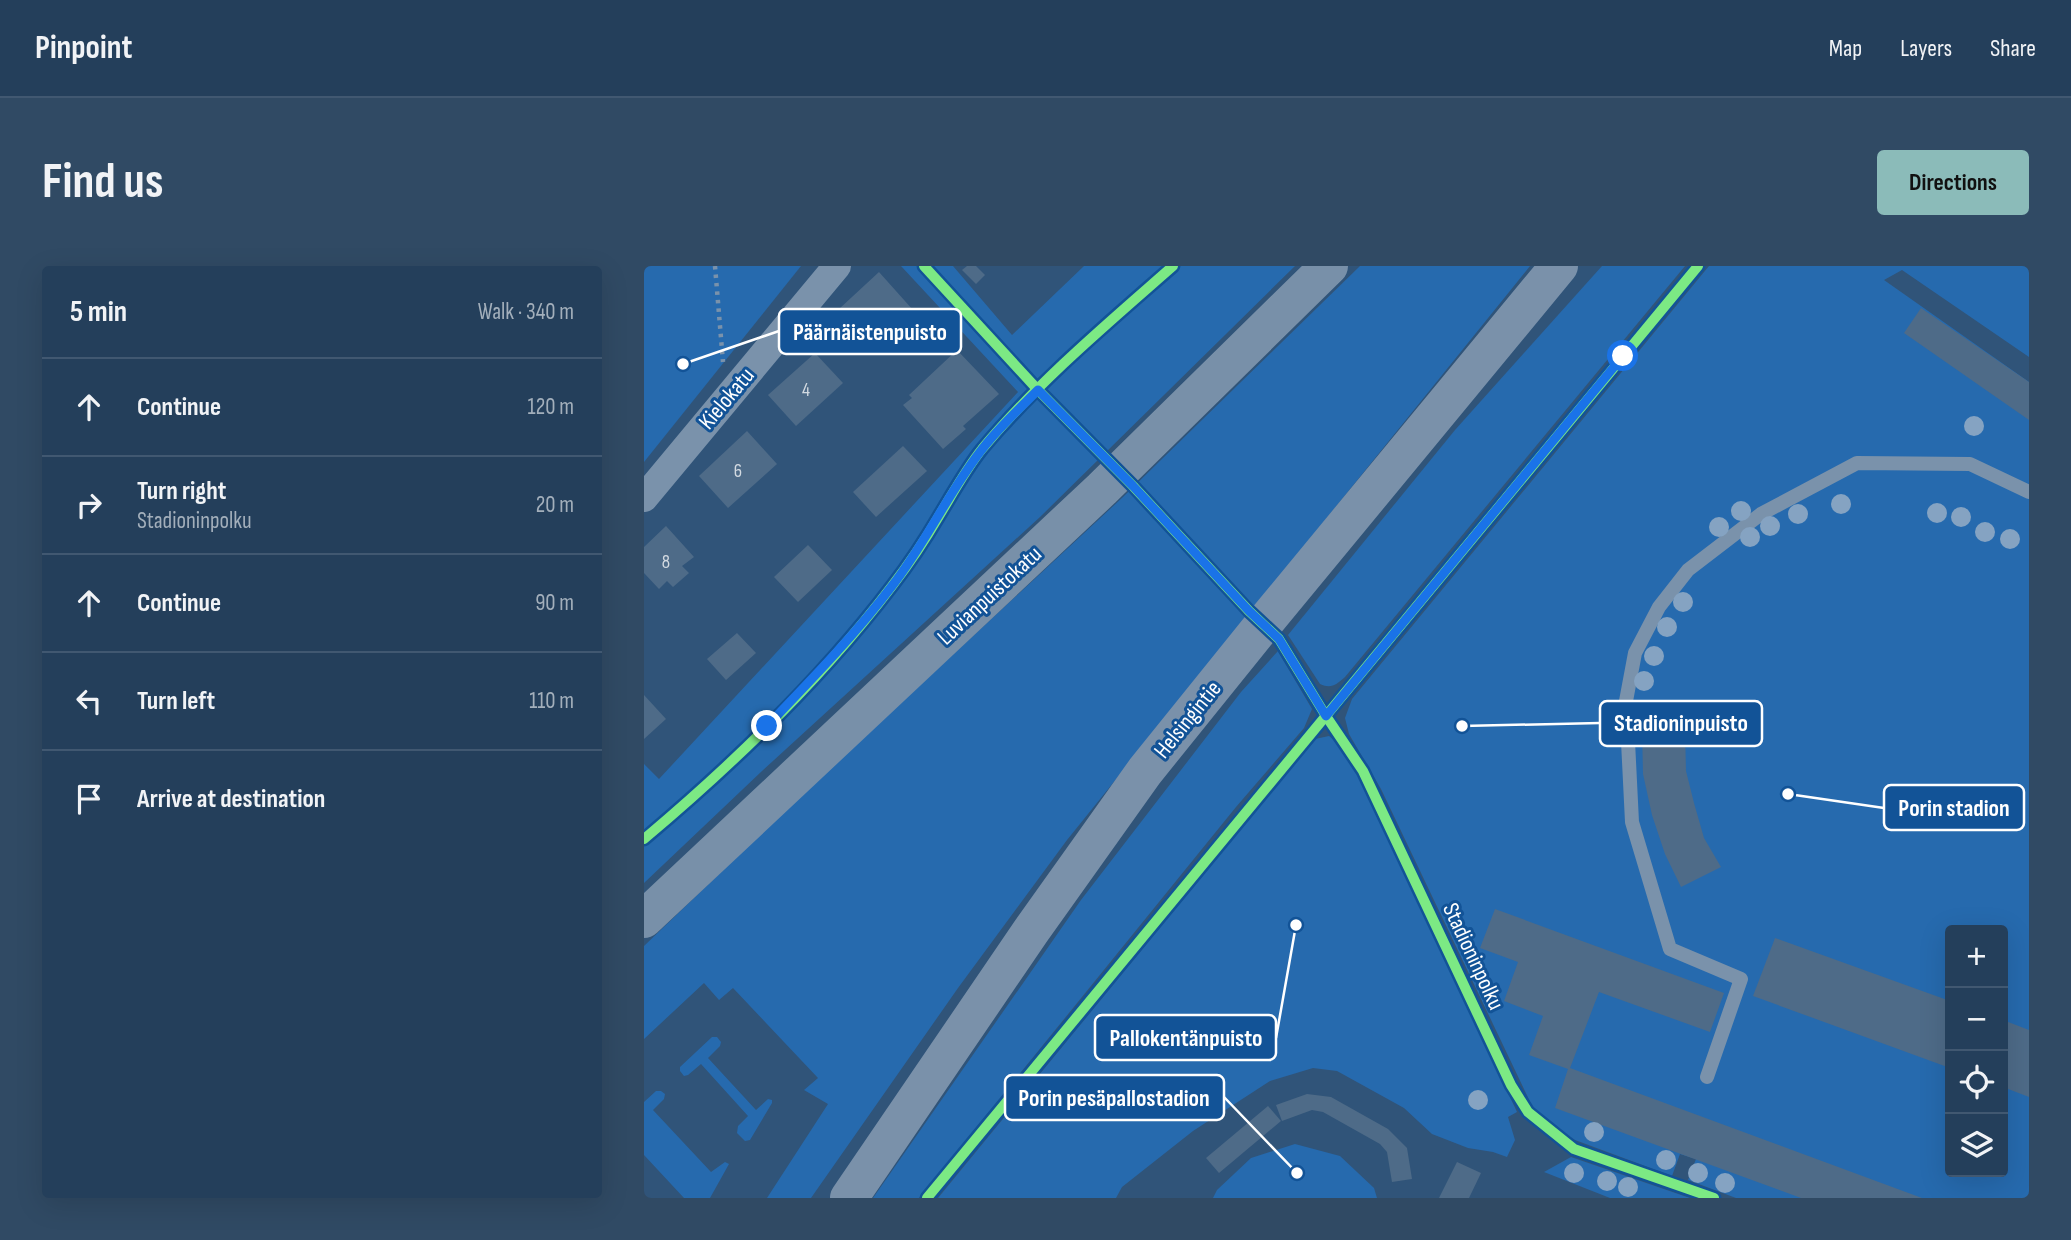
<!DOCTYPE html>
<meta charset="utf-8">
<style>
:root{--surface:#243f5b;--page:#304a64;--text:#f1f3f6;--muted:#a3afbb;--line:#415871;--accent:#8bbbb9}
body{margin:0;font-family:"Sofia Sans Condensed",sans-serif;background:var(--page);color:var(--text)}
.controls{position:absolute;right:21px;bottom:21px;display:grid;overflow:hidden;border-radius:7px;box-shadow:0 7px 28px #0002}
.controls button{width:63px;height:63px;display:grid;place-items:center;padding:0;border:0;border-bottom:2px solid var(--line);background:var(--surface);color:var(--text);font:35px sans-serif}
.stop{position:absolute;width:21px;height:21px;margin:-16px;border:5px solid #1a73e8;border-radius:50%;background:#fff}
.stop.end{background:#1a73e8;border-color:#fff;box-shadow:0 2px 7px #0008}
.list{margin:0;padding:0;list-style:none}
h2{display:flex;justify-content:space-between;align-items:center;height:91px;margin:0;padding:0 28px;font-size:30px}
h2 small{font-size:23px;font-weight:400;color:var(--muted)}
.list li{display:grid;grid-template-columns:46px 1fr auto;gap:21px;align-items:center;box-sizing:border-box;height:98px;padding:0 28px;border-top:2px solid var(--line)}
.list b{display:block;font-size:26px;white-space:nowrap}
.list p{margin:0;font-size:23px;white-space:nowrap;color:var(--muted)}
.list em{font-size:23px;font-style:normal;color:var(--muted)}
.icon{flex:none;width:38px;height:38px;fill:none;stroke:currentColor;stroke-width:2;stroke-linecap:round;stroke-linejoin:round}
.map{position:relative;flex:none;width:1385px;height:932px;overflow:hidden;border-radius:7px}
header{display:flex;align-items:center;gap:42px;box-sizing:border-box;height:98px;padding:0 35px;background:var(--surface);border-bottom:2px solid var(--line)}
header strong{font-size:33px}
nav{display:flex;gap:38px;margin-inline-start:auto;font-size:24px}
.intro{display:flex;align-items:center;justify-content:space-between;box-sizing:border-box;height:168px;padding:0 42px}
h1{margin:0;font-size:49px}
.button{padding:18px 32px;border-radius:7px;background:var(--accent);color:#111;font-size:24px;font-weight:700}
main{display:flex;gap:42px;padding:0 42px}
aside{flex:1;background:var(--surface);border-radius:7px;box-shadow:0 7px 28px #0002}
.map>svg:first-child{display:block}
</style>
<header>
<strong>Pinpoint</strong>
<nav><a>Map</a><a>Layers</a><a>Share</a></nav>
</header>
<div class="intro"><h1>Find us</h1><a class="button">Directions</a></div>
<main>
<aside>
<h2>5 min<small>Walk · 340 m</small></h2>
<ul class="list">
<li><svg class="icon" aria-label="ahead" viewBox="0 0 24 24"><path d="M12 20V5M6 11l6-6 6 6"/></svg><div><b>Continue</b></div><em>120 m</em></li>
<li><svg class="icon" aria-label="right" viewBox="0 0 24 24"><path d="M7 20v-9h11M14 6l5 5-5 5"/></svg><div><b>Turn right</b><p>Stadioninpolku</p></div><em>20 m</em></li>
<li><svg class="icon" aria-label="ahead" viewBox="0 0 24 24"><path d="M12 20V5M6 11l6-6 6 6"/></svg><div><b>Continue</b></div><em>90 m</em></li>
<li><svg class="icon" aria-label="left" viewBox="0 0 24 24"><path d="M17 20v-9H6M10 6l-5 5 5 5"/></svg><div><b>Turn left</b></div><em>110 m</em></li>
<li><svg class="icon" aria-label="arrive" viewBox="0 0 24 24"><path d="M6 21V4h12l-3 4 3 4H6"/></svg><div><b>Arrive at destination</b></div></li>
</ul>
</aside>
<div class="map">
<svg width="1385" height="932" viewBox="0 0 1385 932">
<rect width="100%" height="100%" fill="#305479"/>
<g fill="#266aae" fill-rule="evenodd">
<path d="M0,0H157L0,196Z"/>
<path d="M257,0H309L368,69L440,0H651L396,251L118,505L0,617V498L15,513L374,126Z"/>
<path d="M716,0H886L423,574L314,722L167,932H123L184,838L160,824L174,812L89,722L75,734L60,717L0,773V680L165,522L479,231Z"/>
<path d="M958,0H1041L701,411C692,419 687,423 676,418L644,369L811,164Z"/>
<path d="M1065,0H1385V91L1258,4L1240,14L1385,116V932H1092L1044,914L1052,893L1036,888L1028,910L931,874L908,860L889,842L737,523L705,468L701,452L708,433ZM1306,664H1359V906H1306Z"/>
<path d="M634,385L668,443L660,462L592,541L275,932H229L437,634L597,426Z"/>
<path d="M685,470L695,478L719,517L873,846L864,851L871,874L863,891L849,886L824,882L788,868L760,842L693,805L669,802L626,815L549,865L478,921L472,932H294L671,473Z"/>
<path d="M68,771H73L77,776L76,780L64,792L112,844L124,833L128,834V837L106,874L101,875L93,867L94,860L104,850L57,798L44,809L40,810L36,805V801Z"/>
<path d="M12,825H17L21,828L20,833L9,844L67,906L81,896L85,898L66,932H40L0,889V836Z"/>
<path d="M651,878L696,890L730,922L733,932H569L573,924L607,892Z"/>
<path d="M927,891L1046,932H966L900,906Z"/>
</g>
<g fill="#4e6b88">
<path d="M323,0H332L341,9L332,18L318,4Z"/>
<path d="M235,6L269,44L256,55L262,61L240,81L236,76L230,82L195,43Z"/>
<path d="M1277,42L1385,116V154L1260,67Z"/>
<path d="M313,84L355,128L319,160L322,163L299,183L259,139L268,132L265,129Z"/>
<path d="M171,87L199,117L152,160L124,129Z"/>
<path d="M103,165L133,198L84,242L55,210Z"/>
<path d="M259,180L283,205L232,251L209,226Z"/>
<path d="M22,260L50,291L38,300L45,307L29,321L23,315L15,323L0,307V281Z"/>
<path d="M164,279L188,304L154,336L130,311Z"/>
<path d="M93,367L112,387L82,414L63,393Z"/>
<path d="M0,429L22,453L0,473Z"/>
<path d="M998,463L1041,464L1042,505L1050,537L1060,572L1077,601L1037,621L1021,588L1008,549L999,508Z"/>
<path d="M851,643L1080,727L1066,766L955,726L926,802L1278,932H1157L911,842L924,803L885,789L899,750L860,735L874,696L836,682Z"/>
<path d="M1131,672L1306,735V802L1109,730Z"/>
<path d="M1359,754L1385,764V831L1359,821Z"/>
<path d="M663,828L687,831L744,863L763,882L768,913L748,916L743,886L736,878L679,846L668,844L638,855L632,839Z"/>
<path d="M624,840L637,855L575,907L562,892Z"/>
<path d="M813,896L837,907L825,932H795Z"/>
</g>
<g fill="none" stroke-linecap="round" stroke-linejoin="round">
<path stroke="#7a92ab" stroke-width="4.5" stroke-dasharray="3.5 5" stroke-linecap="butt" d="M71,0L79,96"/>
<path stroke="#7a92ab" stroke-width="14" d="M1063,811L1097,713L1026,683L988,556L982,435L991,387L1015,341L1044,304L1117,248L1213,197L1326,198L1385,226"/>
<path stroke="#7a92ab" stroke-width="28" d="M0,232L193,0"/>
<path stroke="#7890a9" stroke-width="38" d="M0,653L458,223L685,0"/>
<path stroke="#7a91aa" stroke-width="38" d="M205,932L387,665L501,505L626,350L915,0"/>
<g stroke="#125397" stroke-width="15">
<g id="cycleway">
<path d="M280,0L394,124L489,220L605,345L635,373L682,450L719,505L867,819L884,846L930,883L1070,932"/>
<path d="M0,573C88,499 179,411 248,320C265,298 281,274 295,250C309,227 322,203 338,183C395,115 463,58 529,0"/>
<path d="M283,932L1054,0"/>
</g>
</g>
<use href="#cycleway" stroke="#7ce984" stroke-width="10"/>
</g>
<g fill="#85a3c2">
<circle cx="1330" cy="160" r="10"/>
<circle cx="1197" cy="238" r="10"/>
<circle cx="1097" cy="245" r="10"/>
<circle cx="1293" cy="247" r="10"/>
<circle cx="1154" cy="248" r="10"/>
<circle cx="1317" cy="251" r="10"/>
<circle cx="1126" cy="260" r="10"/>
<circle cx="1075" cy="261" r="10"/>
<circle cx="1341" cy="266" r="10"/>
<circle cx="1106" cy="271" r="10"/>
<circle cx="1366" cy="273" r="10"/>
<circle cx="1039" cy="336" r="10"/>
<circle cx="1023" cy="361" r="10"/>
<circle cx="1010" cy="390" r="10"/>
<circle cx="1000" cy="415" r="10"/>
<circle cx="834" cy="834" r="10"/>
<circle cx="950" cy="866" r="10"/>
<circle cx="1022" cy="894" r="10"/>
<circle cx="930" cy="907" r="10"/>
<circle cx="1054" cy="907" r="10"/>
<circle cx="963" cy="915" r="10"/>
<circle cx="1081" cy="917" r="10"/>
<circle cx="984" cy="921" r="10"/>
</g>
<g fill="none" stroke-linecap="round" stroke-linejoin="round">
<path stroke="#1a73e8" stroke-width="9" d="M123,460C166,415 210,370 248,320C281,278 303,229 336,186C353,163 374,144 394,124L489,220L605,345L635,373L682,450L979,90"/>
</g>
<g text-anchor="middle" stroke-width="6" stroke-linejoin="round" paint-order="stroke">
<g font-size="19" fill="#d3dae1">
<text x="162" y="130">4</text>
<text x="94" y="211">6</text>
<text x="22" y="302">8</text>
</g>
<g font-size="23" fill="#fff" stroke="#125397">
<text transform="translate(82 132) rotate(-50)" y="8">Kielokatu</text>
<text transform="translate(345 329) rotate(-43)" y="8">Luvianpuistokatu</text>
<text transform="translate(543 453) rotate(-51)" y="8">Helsingintie</text>
<text transform="translate(830 690) rotate(65)" y="8">Stadioninpolku</text>
</g>
</g>
<path fill="none" stroke="#fff" stroke-width="2.5" d="M39 98L135 65M818 460L956 457M1144 528L1240 542M652 659L632 772M653 907L580 831"/>
<g fill="#fff" stroke="#125397" stroke-width="2.5">
<circle cx="39" cy="98" r="7"/>
<circle cx="818" cy="460" r="7"/>
<circle cx="1144" cy="528" r="7"/>
<circle cx="652" cy="659" r="7"/>
<circle cx="653" cy="907" r="7"/>
</g>
<g fill="#125397" stroke="#fff" stroke-width="2.5">
<rect x="135" y="43" width="182" height="45" rx="7"/>
<rect x="956" y="435" width="162" height="45" rx="7"/>
<rect x="1240" y="519" width="140" height="45" rx="7"/>
<rect x="451" y="749" width="181" height="45" rx="7"/>
<rect x="361" y="809" width="219" height="45" rx="7"/>
</g>
<g font-size="24" text-anchor="middle" font-weight="bold" fill="#fff">
<text x="226" y="74">Päärnäistenpuisto</text>
<text x="1037" y="465">Stadioninpuisto</text>
<text x="1310" y="550">Porin stadion</text>
<text x="542" y="780">Pallokentänpuisto</text>
<text x="470" y="840">Porin pesäpallostadion</text>
</g>
</svg>
<div class="controls">
<button>+</button>
<button>−</button>
<button><svg class="icon" aria-label="locate" viewBox="0 0 24 24"><circle cx="12" cy="12" r="6"/><path d="M12 2v4M12 18v4M2 12h4M18 12h4"/></svg></button>
<button><svg class="icon" aria-label="layers" viewBox="0 0 24 24"><path d="M12 4l9 5-9 5-9-5zM3 14l9 5 9-5"/></svg></button>
</div>
<div class="stop" style="left:979px;top:90px"></div>
<div class="stop end" style="left:123px;top:460px"></div>
</div>
</main>
